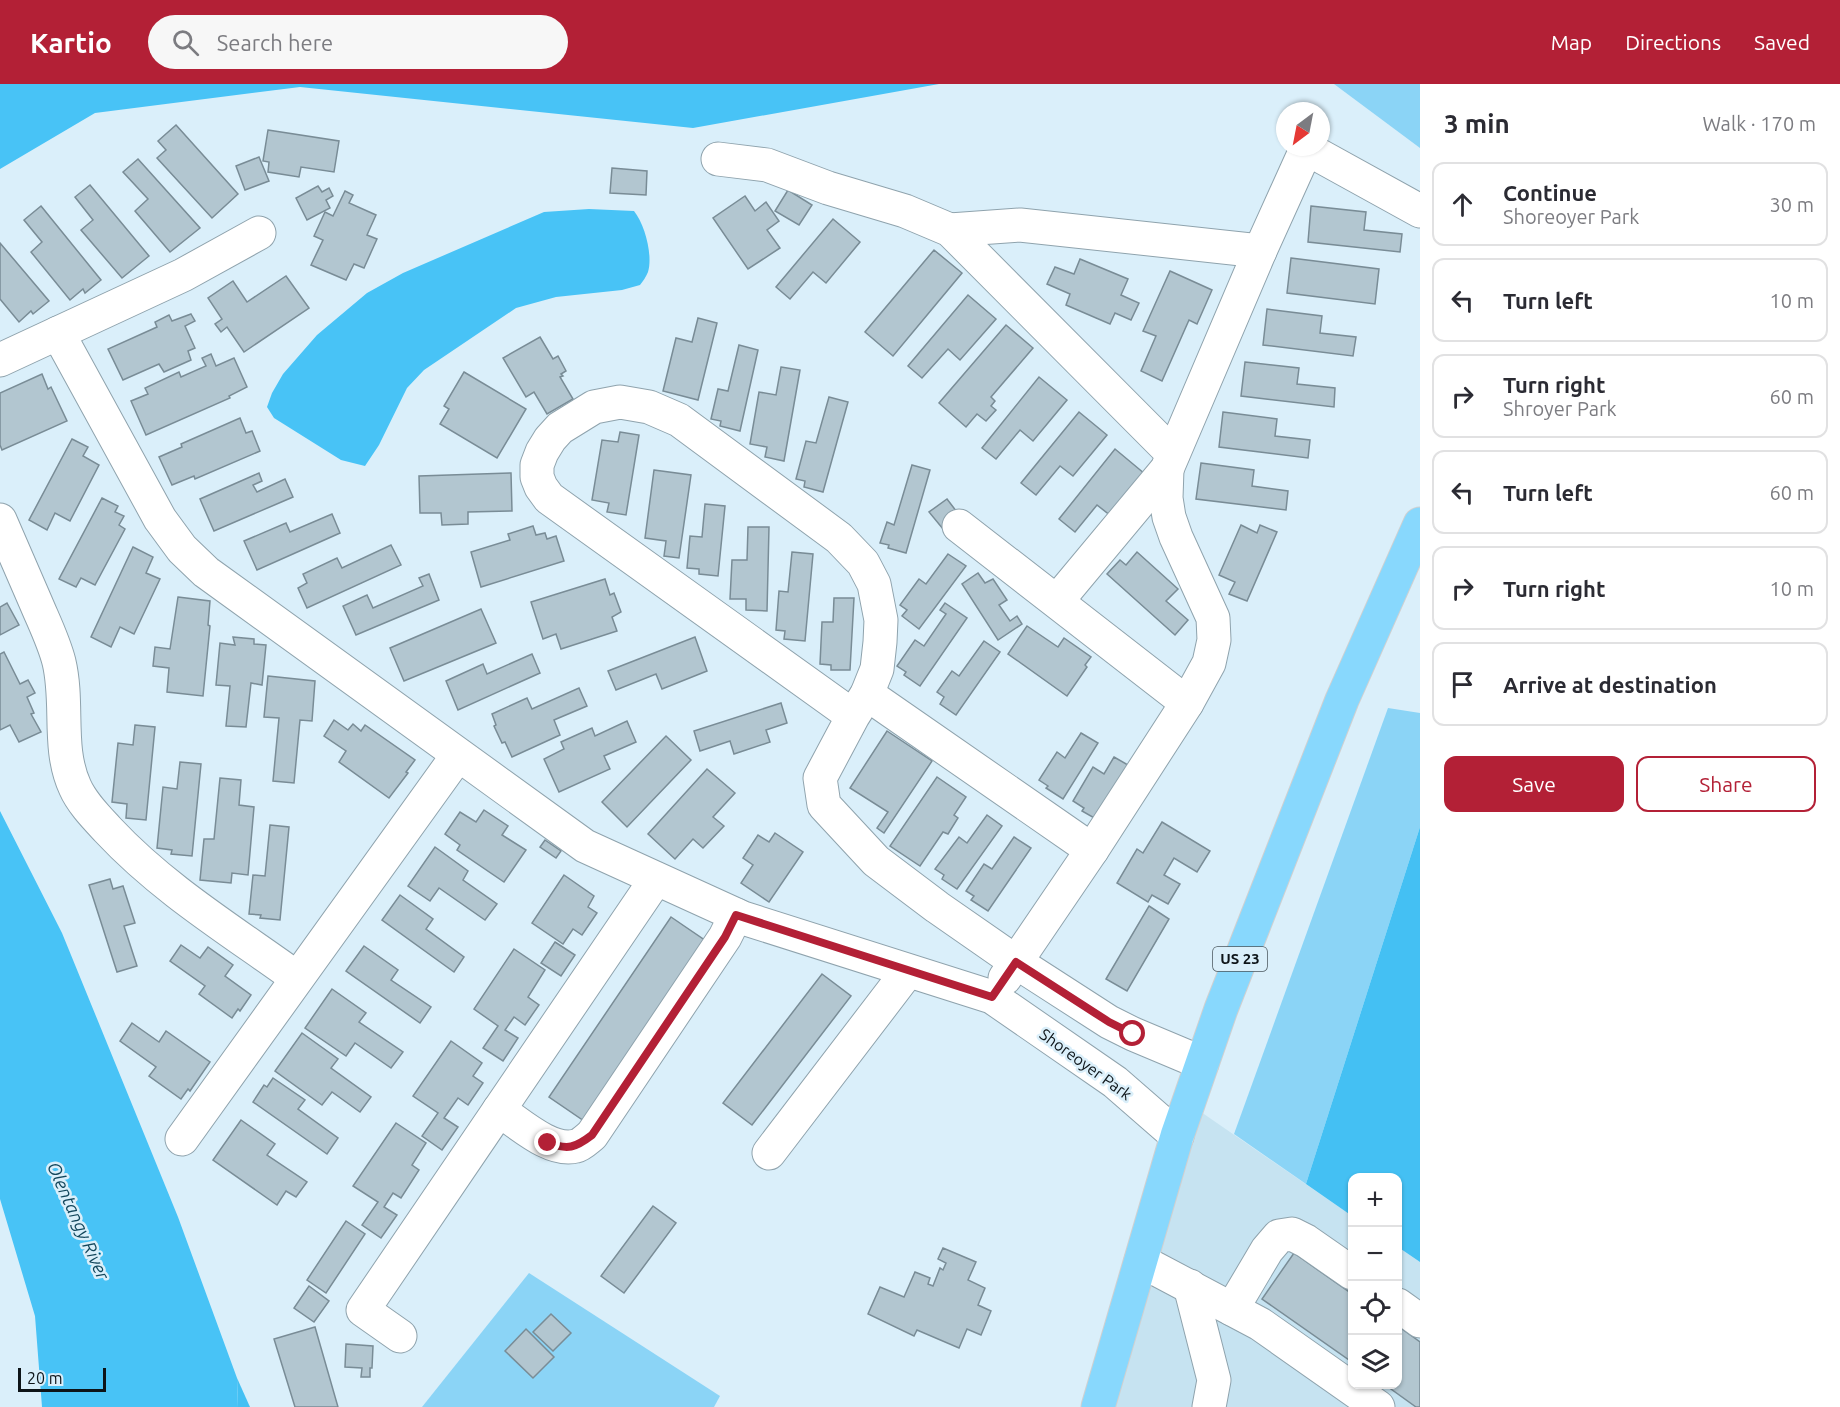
<!DOCTYPE html>
<meta charset="utf-8">
<style>
:root{--surface:#fff;--page:#f7f7f7;--text:#2b2b33;--muted:#7c7c81;--line:#e1e1e2;--accent:#b32036}
body{margin:0;font-family:Ubuntu,sans-serif;background:var(--page);color:var(--text)}
.controls{position:absolute;right:18px;bottom:18px;display:grid;overflow:hidden;border-radius:12px;box-shadow:0 2px 4px #0004}
.controls button{width:54px;height:54px;display:grid;place-items:center;padding:0;border:0;border-bottom:2px solid var(--line);background:var(--surface);color:var(--text);font:30px sans-serif}
.compass{position:absolute;left:1276px;top:18px;width:54px;height:54px;border-radius:50%;background:var(--surface);box-shadow:0 2px 4px #0004;rotate:212deg}
.scale{position:absolute;left:18px;bottom:15px;width:88px;box-sizing:border-box;padding-left:6px;border:3px solid #0d1418;border-top:0;font-size:16px;line-height:21px;white-space:nowrap;color:#0d1418;-webkit-text-stroke:4px #daeffa;paint-order:stroke}
.stop{position:absolute;width:18px;height:18px;margin:-14px;border:4px solid #b32036;border-radius:50%;background:#fff}
.stop.end{background:#b32036;border-color:#fff;box-shadow:0 2px 6px #0008}
.list{margin:0;padding:0;list-style:none}
h2{display:flex;justify-content:space-between;align-items:center;height:78px;margin:0;padding:0 24px;font-size:26px}
h2 small{font-size:20px;font-weight:400;color:var(--muted)}
.list li{display:grid;grid-template-columns:39px 1fr auto;gap:18px;align-items:center;box-sizing:border-box;height:84px;margin:0 12px 12px;padding:0 12px;border:2px solid var(--line);border-radius:12px}
.list b{display:block;font-size:22px;white-space:nowrap}
.list p{margin:0;font-size:20px;white-space:nowrap;color:var(--muted)}
.list em{font-size:20px;font-style:normal;color:var(--muted)}
.actions{display:flex;gap:12px;padding:18px 24px}
.actions a{flex:1;padding:14px 0;border:2px solid var(--accent);border-radius:12px;text-align:center;font-size:21px;color:var(--accent)}
.actions .main{background:var(--accent);color:#fff}
.icon{flex:none;width:33px;height:33px;fill:none;stroke:currentColor;stroke-width:2;stroke-linecap:round;stroke-linejoin:round}
.map{position:relative;flex:none;width:1420px;height:1323px;overflow:hidden}
header{display:flex;align-items:center;gap:36px;box-sizing:border-box;height:84px;padding:0 30px;background:var(--accent);color:#fff}
header strong{font-size:28px}
nav{display:flex;gap:33px;margin-inline-start:auto;font-size:21px}
.search{width:420px;height:54px;background:var(--page);display:flex;align-items:center;gap:15px;box-sizing:border-box;padding:0 21px;border-radius:33px;color:var(--muted);font-size:22px}
main{display:flex}
aside{flex:1;background:var(--surface)}
.map>svg:first-child{display:block}
</style>
<header>
<strong>Kartio</strong>
<div class="search"><svg class="icon" aria-label="search" viewBox="0 0 24 24"><circle cx="10" cy="10" r="6"/><path d="M15 15l6 6"/></svg>Search here</div>
<nav><a>Map</a><a>Directions</a><a>Saved</a></nav>
</header>
<main>
<div class="map">
<svg width="1420" height="1323" viewBox="0 0 1420 1323">
<rect width="100%" height="100%" fill="#daeffa"/>
<path fill="#c6e3f1" d="M1188,1019L1352,1132V1300H1398V1163L1420,1178V1323H1085Z"/>
<g fill="#8bd4f6">
<path d="M1334,0H1420V64Z"/>
<path d="M1388,624L1420,629V743L1306,1100L1234,1050Z"/>
<path d="M529,1189L720,1312L714,1323H422Z"/>
</g>
<g fill="#44c0f3">
<path d="M1420,743V1178L1398,1163V1094H1352V1132L1306,1100Z"/>
<path d="M237,1294L250,1323H238Z"/>
</g>
<g fill="#48c3f6">
<path d="M0,0H939L693,44L300,3L95,29L0,85Z"/>
<path d="M589,125L634,127C645,141 653,171 648,188C646,193 643,197 640,201L622,206L556,213L516,224L424,286L407,304L379,361L365,382L341,376L274,334L267,323L272,309L283,290L317,251L367,209L403,189L544,128Z"/>
<path d="M0,727L62,849L178,1133L237,1294L238,1323H42L35,1232L0,1115Z"/>
</g>
<g fill="#b2c6d0" stroke="#798c96" stroke-width="1.5">
<path d="M176,41L238,110L212,134L157,74L166,66L158,57Z"/>
<path d="M268,46L339,57L334,88L301,83L299,93L268,88L269,78L263,77Z"/>
<path d="M259,73L269,97L245,106L236,82Z"/>
<path d="M138,75L200,144L170,168L135,127L148,115L123,88Z"/>
<path d="M612,84L647,87L646,111L610,109Z"/>
<path d="M90,101L149,172L122,194L81,146L93,136L75,113Z"/>
<path d="M318,102L322,108L329,104L333,112L326,116L330,124L307,136L296,114Z"/>
<path d="M788,106L812,121L799,141L775,127Z"/>
<path d="M345,107L353,111L349,119L376,131L367,151L377,155L364,184L354,180L346,196L311,181L323,156L314,152L325,128L333,132Z"/>
<path d="M745,112L755,127L766,118L779,137L767,146L780,164L748,185L713,134Z"/>
<path d="M41,122L101,196L85,209L83,205L70,216L31,168L42,158L24,136Z"/>
<path d="M1311,122L1366,128L1364,146L1402,150L1400,168L1308,158Z"/>
<path d="M833,135L860,158L826,199L813,188L790,215L776,203Z"/>
<path d="M0,159L49,217L33,230L31,227L19,238L0,215Z"/>
<path d="M934,166L962,189L893,272L865,248Z"/>
<path d="M1291,174L1379,185L1375,220L1287,209Z"/>
<path d="M1080,175L1128,195L1121,211L1139,219L1131,236L1115,229L1110,240L1066,221L1070,210L1047,200L1055,183L1074,190Z"/>
<path d="M1170,187L1212,206L1197,240L1189,236L1162,297L1141,287L1156,252L1143,247Z"/>
<path d="M286,192L309,224L244,268L227,243L221,248L215,240L222,235L208,214L233,197L247,218Z"/>
<path d="M968,211L996,235L960,276L948,265L922,294L908,282Z"/>
<path d="M1267,225L1322,232L1320,249L1356,253L1353,272L1263,261Z"/>
<path d="M191,230L195,237L185,242L195,264L188,267L191,276L164,288L159,280L123,296L108,265L157,243L155,238L169,231L172,237Z"/>
<path d="M698,234L717,239L698,316L663,307L676,254L692,258Z"/>
<path d="M1006,241L1033,264L991,313L995,317L991,322L996,326L986,337L977,330L966,343L939,319Z"/>
<path d="M540,253L553,275L558,272L566,287L561,290L563,292L560,293L573,315L547,330L534,308L526,313L503,274Z"/>
<path d="M739,261L758,266L740,347L720,342L721,337L711,335L718,305L728,307Z"/>
<path d="M211,270L216,282L234,274L247,303L229,312L230,314L146,351L131,317L148,310L145,304L179,288L181,293L206,282L202,274Z"/>
<path d="M1245,278L1299,284L1297,300L1335,304L1334,323L1241,312Z"/>
<path d="M781,283L800,286L784,377L765,373L767,363L750,360L759,308L776,311Z"/>
<path d="M464,288L526,325L497,374L440,340L449,325L444,322Z"/>
<path d="M42,290L48,305L51,303L67,337L2,366L0,361V309Z"/>
<path d="M1039,293L1067,316L1033,357L1020,346L996,375L982,364Z"/>
<path d="M829,313L848,318L823,408L804,403L805,397L796,395L806,357L816,359Z"/>
<path d="M1079,328L1107,351L1073,392L1060,382L1036,411L1021,399Z"/>
<path d="M1223,328L1277,335L1275,352L1310,356L1308,374L1219,363Z"/>
<path d="M240,334L246,349L252,347L260,367L195,395L194,392L172,401L159,373L182,363L181,360Z"/>
<path d="M620,348L639,351L626,431L607,428L609,419L592,416L602,356L618,358Z"/>
<path d="M72,355L88,363L83,372L99,381L70,437L55,429L47,446L29,436Z"/>
<path d="M1115,365L1145,390L1111,432L1097,421L1075,448L1059,435Z"/>
<path d="M1201,379L1254,386L1252,402L1288,407L1286,426L1196,415Z"/>
<path d="M912,381L930,386L906,469L888,464L889,461L880,459L887,438L894,441Z"/>
<path d="M654,386L691,391L679,474L664,472L666,457L645,454Z"/>
<path d="M259,389L262,397L253,401L257,408L285,395L293,413L214,447L200,415Z"/>
<path d="M511,389L512,427L468,428V440L442,441L441,429H420L419,392Z"/>
<path d="M102,414L118,422L115,428L124,432L119,441L125,445L95,501L81,494L76,503L59,495Z"/>
<path d="M947,415L960,432L943,445L929,428Z"/>
<path d="M705,420L725,422L718,492L699,490V485L687,484L690,452L702,453Z"/>
<path d="M332,430L340,449L257,486L244,457L286,439L290,448Z"/>
<path d="M1241,441L1257,449L1260,441L1277,448L1247,517L1229,510L1235,498L1219,491Z"/>
<path d="M533,442L536,451L545,449L547,455L556,452L564,477L481,503L471,468L510,456L508,450Z"/>
<path d="M748,443H769L767,527L746,526V515H730L732,476H747Z"/>
<path d="M391,461L401,481L307,524L298,504L307,499L303,490L337,474L342,484Z"/>
<path d="M133,463L153,473L146,489L160,495L134,550L120,543L111,563L91,553Z"/>
<path d="M792,468L813,470L805,557L784,555L785,547L776,546L779,507L788,508Z"/>
<path d="M1137,468L1178,505L1166,517L1188,536L1175,551L1107,490L1120,476L1126,481Z"/>
<path d="M948,470L966,482L919,545L902,532L907,526L900,521L919,495L926,500Z"/>
<path d="M978,489L985,499L993,495L1007,516L999,521L1010,537L1017,532L1022,540L998,556L962,500Z"/>
<path d="M429,490L439,516L356,551L343,522L367,511L373,524L423,502L419,494Z"/>
<path d="M605,495L610,511L614,509L621,528L612,533L617,547L561,565L556,550L543,555L531,518Z"/>
<path d="M178,513L210,517L208,541L210,542L203,612L167,608L169,584L153,582L155,563L170,565Z"/>
<path d="M834,514H854L850,586H831V581L820,580L822,538H833Z"/>
<path d="M7,519L19,541L0,551V523Z"/>
<path d="M945,519L967,534L920,602L904,591L906,588L897,582L915,556L924,562L946,530L940,526Z"/>
<path d="M481,525L496,559L404,597L390,564Z"/>
<path d="M1027,542L1058,563L1064,554L1091,573L1085,581L1087,583L1067,612L1008,570Z"/>
<path d="M233,553L254,555V560L266,561L262,601L251,599L246,643L226,642L230,602L216,601L220,559L235,561Z"/>
<path d="M695,553L707,587L662,605L656,590L616,606L608,587Z"/>
<path d="M984,557L1000,568L956,631L940,620L944,613L937,608L952,587L959,592Z"/>
<path d="M4,568L20,600L28,596L35,609L27,613L34,629L31,630L41,648L19,658L10,641L0,646V570Z"/>
<path d="M532,570L540,589L458,626L446,597L483,580L487,590Z"/>
<path d="M268,592L315,597L312,637L300,636L294,699L273,697L279,634L264,633Z"/>
<path d="M579,604L587,622L554,636L560,651L512,673L505,658L502,659L494,642L496,641L492,630L527,614L532,625Z"/>
<path d="M781,619L787,639L766,646L770,658L734,670L730,657L700,667L694,647Z"/>
<path d="M334,636L348,646L353,640L361,647L365,641L415,676L406,688L408,689L389,714L339,678L346,667L324,652Z"/>
<path d="M627,637L636,658L604,672L610,685L559,708L544,675L564,665L561,658L592,644L595,652Z"/>
<path d="M135,641L155,643L146,736L126,734L127,720L112,718L118,659L133,661Z"/>
<path d="M887,647L932,677L884,749L877,744L888,728L850,704Z"/>
<path d="M1081,649L1098,659L1063,715L1046,704L1048,702L1039,696L1057,668L1065,674Z"/>
<path d="M666,652L691,676L627,743L602,718Z"/>
<path d="M1114,673L1128,681L1096,735L1082,727L1084,724L1073,717L1093,683L1104,690Z"/>
<path d="M180,678L201,680L192,772L171,770L172,766L157,764L163,703L177,705Z"/>
<path d="M707,685L735,709L713,733L724,742L703,764L693,755L675,775L648,750Z"/>
<path d="M937,693L966,713L954,731L958,734L948,750L943,748L920,782L890,762Z"/>
<path d="M220,694L241,696L239,721L254,723L248,791L232,789L231,799L200,796L204,755H214Z"/>
<path d="M484,726L508,742L502,751L526,766L504,798L457,766L460,761L445,750L460,728L476,738Z"/>
<path d="M987,731L1002,742L957,805L942,795L944,791L935,785L959,753L967,759Z"/>
<path d="M1162,738L1210,767L1197,788L1174,774L1164,791L1180,800L1168,820L1152,811L1148,818L1117,799L1137,765L1143,769Z"/>
<path d="M270,741L289,743L280,836L260,834L261,831L249,830L253,791L265,792Z"/>
<path d="M775,749L803,768L769,818L741,799L753,781L743,774L758,751L769,758Z"/>
<path d="M1014,753L1031,764L988,827L971,816L974,812L966,807L984,780L992,785Z"/>
<path d="M545,756L561,767L556,774L540,763Z"/>
<path d="M435,763L468,787L463,796L497,820L485,836L439,804L430,817L408,802Z"/>
<path d="M564,791L594,812L588,823L597,829L582,851L573,845L563,860L532,839Z"/>
<path d="M110,795L113,805L123,802L135,839L124,842L137,882L117,888L89,801Z"/>
<path d="M400,811L433,835L426,845L464,873L454,888L382,836Z"/>
<path d="M1149,822L1169,835L1127,907L1106,895Z"/>
<path d="M671,833L709,859L587,1039L549,1013Z"/>
<path d="M555,858L575,871L561,892L541,879Z"/>
<path d="M181,861L200,874L208,863L233,881L225,892L251,911L240,927L238,925L232,934L199,910L205,902L170,877Z"/>
<path d="M364,862L398,886L391,896L431,923L420,939L346,887Z"/>
<path d="M514,865L545,886L528,913L539,921L525,941L514,933L505,946L518,954L503,977L483,964L498,942L474,925Z"/>
<path d="M822,890L851,912L752,1041L723,1019Z"/>
<path d="M332,905L366,929L359,938L403,968L391,984L355,959L346,972L305,944Z"/>
<path d="M132,939L159,958L166,947L210,978L190,1007L188,1005L181,1015L149,992L156,983L120,957Z"/>
<path d="M302,949L338,975L331,984L371,1013L360,1028L332,1008L322,1021L275,987Z"/>
<path d="M451,957L482,979L473,992L483,999L468,1021L458,1014L444,1034L458,1043L442,1066L422,1052L438,1029L413,1012Z"/>
<path d="M273,994L305,1016L298,1025L338,1054L327,1070L253,1018L264,1001L267,1003Z"/>
<path d="M241,1036L275,1060L267,1071L307,1098L296,1113L286,1107L277,1121L213,1076Z"/>
<path d="M396,1039L426,1059L412,1081L419,1086L401,1114L393,1109L384,1123L397,1131L381,1154L362,1141L378,1118L353,1102Z"/>
<path d="M653,1122L676,1139L624,1209L601,1192Z"/>
<path d="M346,1137L365,1150L326,1209L307,1196Z"/>
<path d="M943,1164L976,1178L968,1196L985,1204L978,1221L991,1227L981,1251L967,1245L959,1264L917,1246L914,1252L868,1230L880,1203L904,1213L915,1188L930,1194L928,1200L933,1202L940,1184L943,1186L946,1179L938,1175Z"/>
<path d="M1294,1169L1352,1210V1278L1262,1215Z"/>
<path d="M309,1202L329,1217L314,1238L294,1224Z"/>
<path d="M551,1230L571,1249L553,1267L533,1248Z"/>
<path d="M1398,1242L1420,1258V1323H1416L1384,1300H1398Z"/>
<path d="M315,1243L338,1323H295L274,1255Z"/>
<path d="M526,1245L554,1273L533,1294L505,1267Z"/>
<path d="M346,1260L373,1262L372,1284H370V1293H361L362,1284L345,1283Z"/>
</g>
<g fill="none" stroke-linecap="round" stroke-linejoin="round">
<g stroke="#8fa3ad" stroke-width="35">
<g id="minor">
<path d="M718,75L767,81L828,104L905,127L950,146L1173,370"/>
<path d="M950,146L1020,141L1260,167"/>
<path d="M58,249L160,435L182,465L206,488L585,762L743,834L992,913L1115,998L1177,1052"/>
<path d="M0,276L183,191L259,149"/>
<path d="M0,436C12,464 24,491 36,519C44,538 54,558 59,578C69,620 57,664 75,703C82,719 96,733 108,746C163,805 232,847 297,894"/>
<path d="M959,442L1187,619"/>
<path d="M1057,517L1167,385L1260,167L1303,72L1313,68L1420,127"/>
<path d="M867,610L1092,766"/>
<path d="M853,632L549,414L541,403L537,393V381L542,368L550,355L560,344L594,323L620,318L649,323L679,336L839,454L863,479L874,500L881,536L880,558L877,585L867,610L853,632L820,694L824,721L876,777L937,823L1016,878L1109,938L1133,950L1202,979"/>
<path d="M1005,894L1092,766L1187,619L1209,579L1214,556L1213,534L1176,453L1169,433L1166,414L1167,385"/>
<path d="M499,1026C519,1039 551,1069 576,1062C581,1061 587,1055 592,1051L725,853L736,831"/>
<path d="M182,1055L458,671"/>
<path d="M769,1069L908,887"/>
<path d="M1141,1177L1260,1240L1378,1323"/>
<path d="M1190,1202L1214,1296L1209,1323"/>
<path d="M1398,1221L1420,1237"/>
<path d="M1232,1225L1267,1166L1279,1152L1292,1150L1306,1157L1352,1189"/>
<path d="M400,1252L363,1226L656,795"/>
</g>
</g>
<g stroke="#cfd0d1" stroke-width="35">
<path id="highway" d="M1098,1323L1177,1052L1221,925L1342,616L1420,440"/>
</g>
<use href="#minor" stroke="#fff" stroke-width="33"/>
<use href="#highway" stroke="#88d8fd" stroke-width="33"/>
</g>
<g fill="none" stroke-linecap="round" stroke-linejoin="round">
<path stroke="#b32036" stroke-width="8" d="M548,1059C568,1066 575,1064 592,1051L725,853L736,831L992,913L1016,878L1109,938L1133,950"/>
</g>
<g text-anchor="middle" stroke-width="5" stroke-linejoin="round" paint-order="stroke">
<rect fill="#daeffa" stroke="#4a565c" stroke-width="1.5" x="1213" y="863" width="54" height="24" rx="4.5"/>
<g font-size="15" font-weight="bold" fill="#0d1418">
<text x="1240" y="880">US 23</text>
</g>
<g font-size="16" fill="#0d1418" stroke="#daeffa">
<text transform="translate(1086 980) rotate(36)" y="6">Shoreoyer Park</text>
</g>
<g font-size="18" font-style="italic" fill="#12465b" stroke="#daeffa">
<text transform="translate(78 1137) rotate(66)" y="6">Olentangy River</text>
</g>
</g>
</svg>
<div class="controls">
<button>+</button>
<button>−</button>
<button><svg class="icon" aria-label="locate" viewBox="0 0 24 24"><circle cx="12" cy="12" r="6"/><path d="M12 2v4M12 18v4M2 12h4M18 12h4"/></svg></button>
<button><svg class="icon" aria-label="layers" viewBox="0 0 24 24"><path d="M12 4l9 5-9 5-9-5zM3 14l9 5 9-5"/></svg></button>
</div>
<svg class="compass" viewBox="-18 -18 36 36"><path d="M0-13l5 13h-10z" fill="#e53935"/><path d="M0 13l5-13h-10z" fill="#7c7c81"/></svg>
<div class="scale">20 m</div>
<div class="stop" style="left:1133px;top:950px"></div>
<div class="stop end" style="left:548px;top:1059px"></div>
</div>
<aside>
<h2>3 min<small>Walk · 170 m</small></h2>
<ul class="list">
<li><svg class="icon" aria-label="ahead" viewBox="0 0 24 24"><path d="M12 20V5M6 11l6-6 6 6"/></svg><div><b>Continue</b><p>Shoreoyer Park</p></div><em>30 m</em></li>
<li><svg class="icon" aria-label="left" viewBox="0 0 24 24"><path d="M17 20v-9H6M10 6l-5 5 5 5"/></svg><div><b>Turn left</b></div><em>10 m</em></li>
<li><svg class="icon" aria-label="right" viewBox="0 0 24 24"><path d="M7 20v-9h11M14 6l5 5-5 5"/></svg><div><b>Turn right</b><p>Shroyer Park</p></div><em>60 m</em></li>
<li><svg class="icon" aria-label="left" viewBox="0 0 24 24"><path d="M17 20v-9H6M10 6l-5 5 5 5"/></svg><div><b>Turn left</b></div><em>60 m</em></li>
<li><svg class="icon" aria-label="right" viewBox="0 0 24 24"><path d="M7 20v-9h11M14 6l5 5-5 5"/></svg><div><b>Turn right</b></div><em>10 m</em></li>
<li><svg class="icon" aria-label="arrive" viewBox="0 0 24 24"><path d="M6 21V4h12l-3 4 3 4H6"/></svg><div><b>Arrive at destination</b></div></li>
</ul>
<div class="actions"><a class="main">Save</a><a>Share</a></div>
</aside>
</main>
